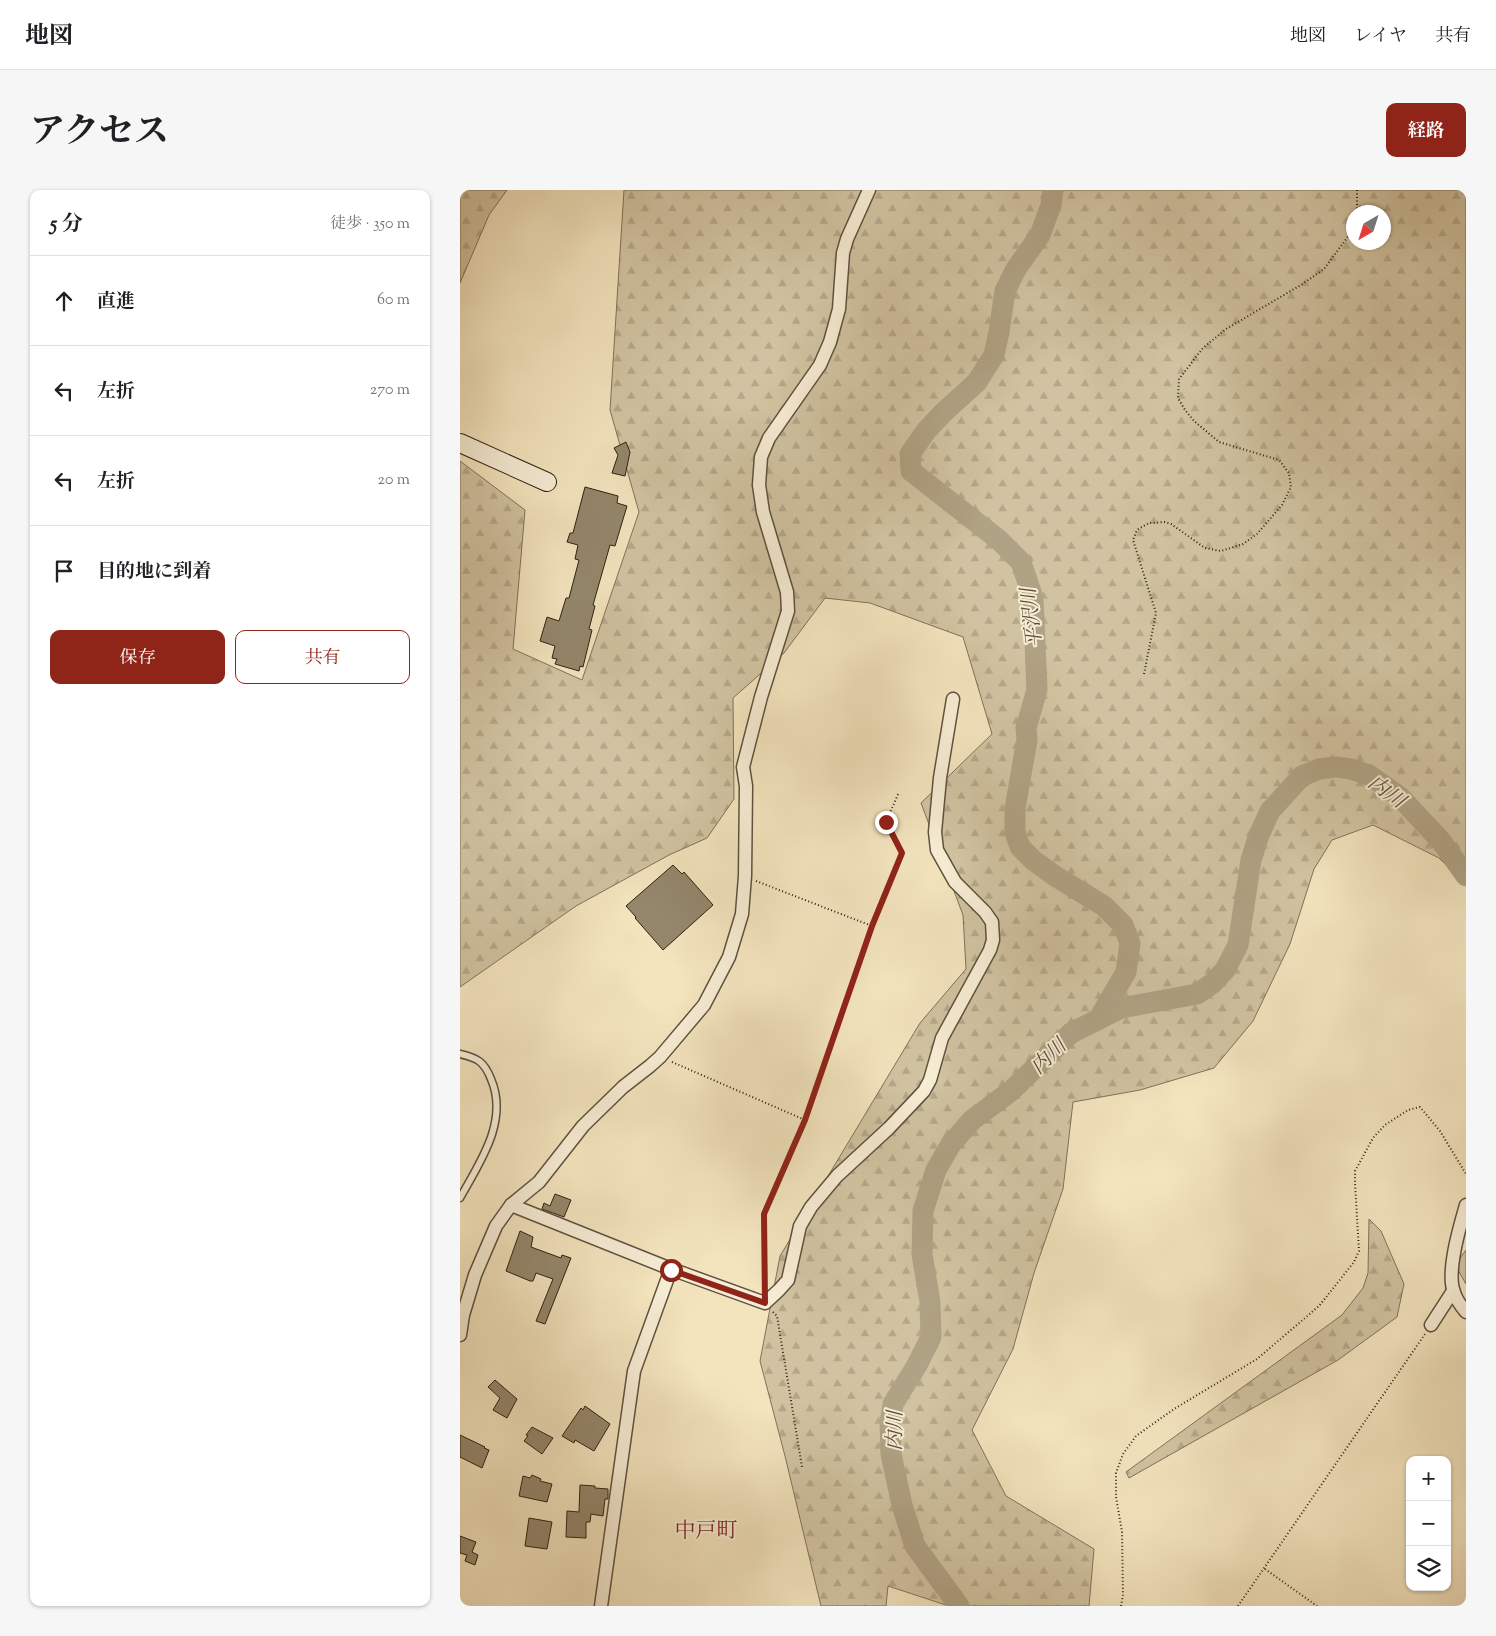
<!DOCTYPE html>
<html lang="ja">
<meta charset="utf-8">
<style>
:root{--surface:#fff;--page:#f6f6f6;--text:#202124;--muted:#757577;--line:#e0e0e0;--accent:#8f2418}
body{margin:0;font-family:"Sorts Mill Goudy","Noto Serif JP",serif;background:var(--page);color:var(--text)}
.controls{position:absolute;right:15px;bottom:15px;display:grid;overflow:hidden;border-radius:10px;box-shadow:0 1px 4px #0004}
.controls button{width:45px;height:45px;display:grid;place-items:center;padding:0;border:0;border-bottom:1px solid var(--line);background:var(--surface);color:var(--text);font:25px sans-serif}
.compass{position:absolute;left:886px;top:15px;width:45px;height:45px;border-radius:50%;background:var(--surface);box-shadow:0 1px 4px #0004;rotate:219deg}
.stop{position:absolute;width:15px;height:15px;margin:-11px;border:4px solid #8f2418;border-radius:50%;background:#fff}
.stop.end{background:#8f2418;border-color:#fff;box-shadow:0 1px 5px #0008}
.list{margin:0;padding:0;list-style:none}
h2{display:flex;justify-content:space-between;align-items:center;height:65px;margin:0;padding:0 20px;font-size:21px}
h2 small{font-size:16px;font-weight:400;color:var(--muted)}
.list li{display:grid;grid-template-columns:32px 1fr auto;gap:15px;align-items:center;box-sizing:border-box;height:90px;padding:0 20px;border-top:1px solid var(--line)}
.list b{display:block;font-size:19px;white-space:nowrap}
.list em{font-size:16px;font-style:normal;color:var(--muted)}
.actions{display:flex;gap:10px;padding:15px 20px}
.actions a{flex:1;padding:11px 0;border:1px solid var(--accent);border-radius:10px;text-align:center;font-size:18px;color:var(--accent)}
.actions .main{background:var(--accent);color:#fff}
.icon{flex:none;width:28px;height:28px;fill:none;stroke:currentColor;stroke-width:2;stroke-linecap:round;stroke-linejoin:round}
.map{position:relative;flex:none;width:1006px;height:1416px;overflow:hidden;border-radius:10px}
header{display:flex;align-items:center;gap:30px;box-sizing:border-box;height:70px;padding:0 25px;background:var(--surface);border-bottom:1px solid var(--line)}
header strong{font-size:24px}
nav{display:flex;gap:28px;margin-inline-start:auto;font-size:18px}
.intro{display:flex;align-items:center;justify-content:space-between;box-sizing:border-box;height:120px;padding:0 30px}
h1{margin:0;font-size:35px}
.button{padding:12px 22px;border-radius:10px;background:var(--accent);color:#fff;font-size:18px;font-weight:700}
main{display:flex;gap:30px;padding:0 30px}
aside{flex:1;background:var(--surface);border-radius:10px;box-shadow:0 1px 4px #0004}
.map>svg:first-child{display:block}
</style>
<header>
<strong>地図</strong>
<nav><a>地図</a><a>レイヤ</a><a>共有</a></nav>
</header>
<div class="intro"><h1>アクセス</h1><a class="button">経路</a></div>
<main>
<aside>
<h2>5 分<small>徒歩 · 350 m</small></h2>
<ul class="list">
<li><svg class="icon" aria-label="ahead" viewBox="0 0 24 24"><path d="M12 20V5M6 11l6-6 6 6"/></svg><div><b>直進</b></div><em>60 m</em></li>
<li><svg class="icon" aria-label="left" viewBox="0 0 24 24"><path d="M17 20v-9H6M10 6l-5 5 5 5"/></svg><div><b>左折</b></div><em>270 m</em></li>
<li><svg class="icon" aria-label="left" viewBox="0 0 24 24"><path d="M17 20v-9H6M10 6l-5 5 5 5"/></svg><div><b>左折</b></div><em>20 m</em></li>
<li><svg class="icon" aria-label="arrive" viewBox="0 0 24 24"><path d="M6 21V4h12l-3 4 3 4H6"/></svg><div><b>目的地に到着</b></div></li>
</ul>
<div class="actions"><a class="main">保存</a><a>共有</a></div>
</aside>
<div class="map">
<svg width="1006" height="1416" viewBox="0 0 1006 1416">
<defs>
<pattern id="forest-firs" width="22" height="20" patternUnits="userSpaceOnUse" patternTransform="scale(1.25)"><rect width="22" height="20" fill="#d1c3a1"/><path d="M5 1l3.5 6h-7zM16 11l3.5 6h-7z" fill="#b4a78a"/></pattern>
</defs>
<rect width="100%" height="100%" fill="#f3e4be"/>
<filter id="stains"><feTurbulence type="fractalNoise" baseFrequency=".004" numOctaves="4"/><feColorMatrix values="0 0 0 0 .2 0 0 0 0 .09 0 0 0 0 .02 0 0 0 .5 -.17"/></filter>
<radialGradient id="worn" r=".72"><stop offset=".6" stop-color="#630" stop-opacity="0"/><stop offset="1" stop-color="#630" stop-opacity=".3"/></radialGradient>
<g fill="url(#forest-firs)" stroke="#7f725a" fill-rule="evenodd">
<path d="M0,0H47L29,25L0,93Z"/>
<path d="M164,0H1006V695L979,668L913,635L872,650L854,679L830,754L793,831L754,878L680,900L613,912L603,999L574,1083L553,1159L512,1240L546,1306L634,1359L629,1416H489L428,1396L426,1416H361L325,1266L300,1171L320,1066L460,833L506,779L503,725L461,613L532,544L503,447L410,413L365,408L324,463L273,508L274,609L247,648L209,665L116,716L0,797V271L65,320L53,459L122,490L179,322L150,220ZM894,22H924V52H894Z"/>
<path d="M909,1029L921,1041L944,1094L937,1127L878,1170L669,1288L666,1282L882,1125L903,1098L908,1083Z"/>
<path d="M1006,1060V1094L995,1075Z"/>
</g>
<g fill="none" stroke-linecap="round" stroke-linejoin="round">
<g stroke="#b0a284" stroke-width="21">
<path d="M593,0L591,15L580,45L556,79L545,101L539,142L534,165L517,192L484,222L466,241L450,264L451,281L539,350L561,372L573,408L577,500L566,538L567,550L555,618V642L560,657L573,670L595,686L644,716L663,735L670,753L666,782L638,830"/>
<path d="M499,1416L455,1356L442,1315L431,1264L430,1233L433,1214L457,1175L471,1147L470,1112L462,1064L463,1021L476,980L491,954L512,930L551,901L611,843L661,818L737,804L753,793L765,780L778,755L791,670L799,645L810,621L842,586L859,579L876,577L891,579L909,585L939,606L981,651L1006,686"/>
</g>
</g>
<g fill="#94876c" stroke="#2d2214">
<path d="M166,252L170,262L165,286L152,283L158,265L154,258Z"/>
<path d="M125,297L158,306L157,313L167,316L155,356L150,355L133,415L135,416L129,439L132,440L123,477L120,476L119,481L95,474L97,469L92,468L95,456L80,451L87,427L99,431L106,408H109L119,370L115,369L118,355L107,352L110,343H113Z"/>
<path d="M213,675L222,684L224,682L253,715L203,760L175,728L176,727L166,716Z"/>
<path d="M95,1004L111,1010L104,1027L82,1019L84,1013L90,1016Z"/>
<path d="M60,1041L73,1047L71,1057L101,1068L102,1065L111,1068L85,1134L76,1131L93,1089L76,1083L73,1091H70L46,1081Z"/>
<path d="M35,1190L57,1209L47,1228L33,1220L40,1208L28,1197Z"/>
<path d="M125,1216L150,1234L134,1261L115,1250L114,1253L102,1246L121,1218L123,1220Z"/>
<path d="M72,1237L93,1248L82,1264L64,1251L68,1246L66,1245Z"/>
<path d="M0,1245L25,1257L24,1258L29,1260L22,1278L0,1267Z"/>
<path d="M72,1285L81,1289L80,1291L92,1294L87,1312L59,1306L63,1286L70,1288Z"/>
<path d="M120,1295L135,1296V1298L148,1299V1309H145L143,1326L131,1324L130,1332H126V1348L106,1347L107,1321L119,1322Z"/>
<path d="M69,1328L92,1332L87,1359L65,1356Z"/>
<path d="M0,1346L16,1352L12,1362L18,1365L15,1375L5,1371L7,1365L0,1363Z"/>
</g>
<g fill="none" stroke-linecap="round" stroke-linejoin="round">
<g stroke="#5e523e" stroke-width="9">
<path id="lane" d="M0,864C17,868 24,871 31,889C49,931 20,972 0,1008"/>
</g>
<g stroke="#5e523e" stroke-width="15">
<g id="street">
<path d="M51,1015L211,1079L305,1113L319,1100L328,1090L340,1036L351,1017L377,986L429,938L464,901L470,890L482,848L530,760L533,750L532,732L525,722L495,692L477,660L475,642L480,588L493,509"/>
<path d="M1006,1015C1000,1036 986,1082 994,1102C996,1110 1001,1116 1006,1122"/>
<path d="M971,1135L993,1101"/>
<path d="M0,1145L3,1125L15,1085L36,1036L51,1015L79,992L123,936L163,897L190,876L200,867L244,815L269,767L282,724L285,686L286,596L283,577L301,507L328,421L327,402L303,322L299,295L301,267L309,248L360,175L370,152L379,119L383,63L387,49L409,0"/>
<path d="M141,1416L174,1181L211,1079"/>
</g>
</g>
<g stroke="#2d2214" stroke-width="20">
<path id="secondary" d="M0,253L87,292"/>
</g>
<g stroke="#2d2214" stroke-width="2" stroke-dasharray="1 2.5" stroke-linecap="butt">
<path d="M897,0V22"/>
<path d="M684,484L696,423L673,350L677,340L689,333L705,332L711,334L745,358L761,361L783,354L797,344L822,315L831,297L829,283L819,270L759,252L734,231L725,220L718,208L719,189L743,158L766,139L841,95L864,79L890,44L894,34"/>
<path d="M296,691L412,736"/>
<path d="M212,872L345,930"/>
<path d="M305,1098L304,1023L345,930L412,736L442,663L426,632L439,602"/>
<path d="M313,1122L317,1126L342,1277"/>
<path d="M805,1379L857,1416"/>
<path d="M661,1416L663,1405L662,1342L656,1307V1283L663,1264L676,1246L714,1219L797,1169L859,1116L894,1072L899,1061L895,993V981L913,948L925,935L948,920L960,917L980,941L1006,984"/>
<path d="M778,1416L965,1144"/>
</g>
<use href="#lane" stroke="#f7edd5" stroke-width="6"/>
<use href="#street" stroke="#f7edd5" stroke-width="12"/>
<use href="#secondary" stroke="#f7edd5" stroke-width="18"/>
</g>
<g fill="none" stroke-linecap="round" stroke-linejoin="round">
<path stroke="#8f2418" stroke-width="6" d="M211,1080L305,1113L304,1024L345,930L412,736L442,663L426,632"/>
</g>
<g text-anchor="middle" stroke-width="4" stroke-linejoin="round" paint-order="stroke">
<g font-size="20" font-style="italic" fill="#5b4f3b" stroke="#f7edd5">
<text transform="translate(571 428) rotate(-97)" y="7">平沢川</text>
<text transform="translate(927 601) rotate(36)" y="7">内川</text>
<text transform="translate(588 866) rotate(-44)" y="7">内川</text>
<text transform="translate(434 1241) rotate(-89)" y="7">内川</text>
</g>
<g font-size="21" fill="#7a1f14" stroke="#f7edd5">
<text x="246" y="1347">中戸町</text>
</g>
</g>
<rect width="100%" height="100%" filter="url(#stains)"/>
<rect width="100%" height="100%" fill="url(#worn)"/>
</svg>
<div class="controls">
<button>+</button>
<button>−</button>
<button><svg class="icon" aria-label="layers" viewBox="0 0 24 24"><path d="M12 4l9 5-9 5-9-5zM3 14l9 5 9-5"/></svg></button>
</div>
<svg class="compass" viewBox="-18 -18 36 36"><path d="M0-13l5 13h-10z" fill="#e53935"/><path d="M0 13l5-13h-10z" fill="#757577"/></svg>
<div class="stop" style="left:211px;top:1080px"></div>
<div class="stop end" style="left:426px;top:632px"></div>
</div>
</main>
